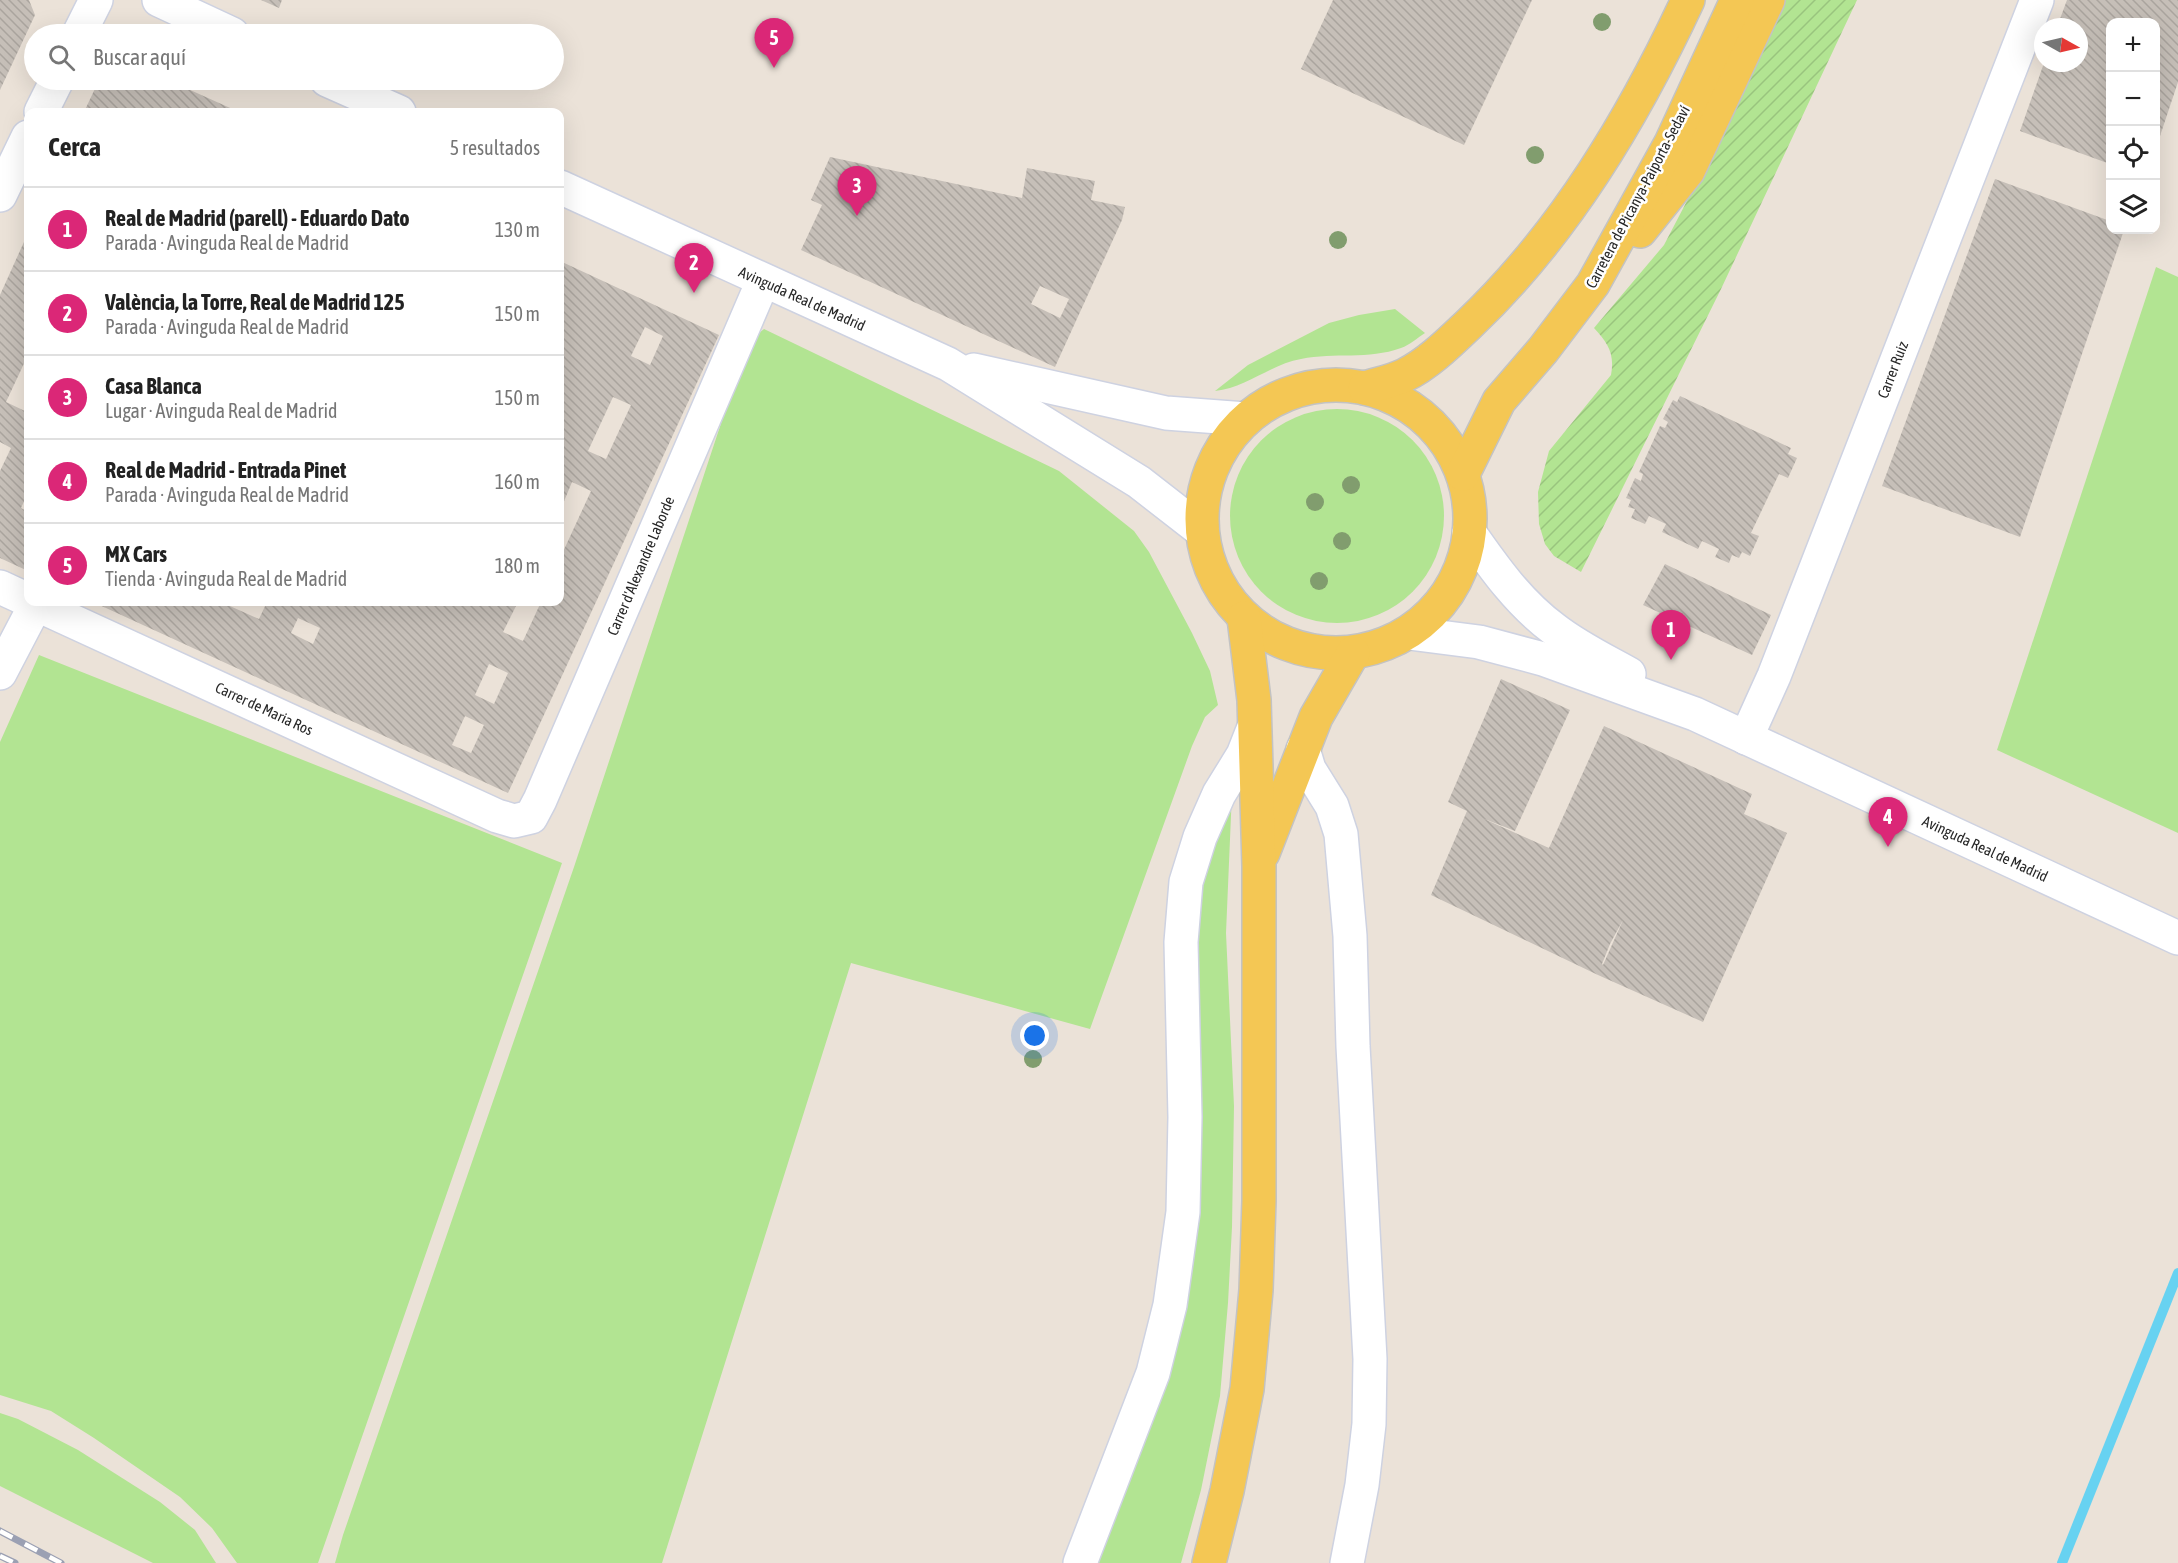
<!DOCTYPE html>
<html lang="es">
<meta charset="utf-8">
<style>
:root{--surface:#fff;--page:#f2f2f2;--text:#222;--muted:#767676;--line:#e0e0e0;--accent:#db2777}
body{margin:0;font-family:"Asap Condensed",sans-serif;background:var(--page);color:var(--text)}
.controls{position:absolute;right:18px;top:18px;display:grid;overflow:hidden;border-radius:12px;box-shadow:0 6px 24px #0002}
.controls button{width:54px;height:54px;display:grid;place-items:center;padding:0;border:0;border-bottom:2px solid var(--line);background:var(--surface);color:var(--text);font:30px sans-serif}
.compass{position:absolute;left:2034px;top:18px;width:54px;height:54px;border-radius:50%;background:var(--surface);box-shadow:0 6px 24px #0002;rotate:98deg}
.you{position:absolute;left:1035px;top:1036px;width:21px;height:21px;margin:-15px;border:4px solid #fff;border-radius:50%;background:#1a73e8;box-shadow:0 0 0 9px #1a73e833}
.badge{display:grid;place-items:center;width:39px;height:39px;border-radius:50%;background:var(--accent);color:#fff;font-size:20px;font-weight:700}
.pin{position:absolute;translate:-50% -50px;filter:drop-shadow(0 2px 3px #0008)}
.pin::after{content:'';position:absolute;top:32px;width:21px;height:18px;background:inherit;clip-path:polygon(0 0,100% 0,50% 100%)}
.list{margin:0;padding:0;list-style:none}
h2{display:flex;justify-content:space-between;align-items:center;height:78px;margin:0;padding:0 24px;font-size:26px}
h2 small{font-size:20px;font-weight:400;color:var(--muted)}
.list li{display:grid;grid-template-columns:39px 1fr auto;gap:18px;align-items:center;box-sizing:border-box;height:84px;padding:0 24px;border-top:2px solid var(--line)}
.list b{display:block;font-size:22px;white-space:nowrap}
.list p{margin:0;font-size:20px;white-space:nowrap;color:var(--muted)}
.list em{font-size:20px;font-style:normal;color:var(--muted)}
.icon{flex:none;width:33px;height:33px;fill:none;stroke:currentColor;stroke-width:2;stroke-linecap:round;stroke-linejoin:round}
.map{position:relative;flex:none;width:2178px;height:1563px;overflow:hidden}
.search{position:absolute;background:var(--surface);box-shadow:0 6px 24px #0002;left:24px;top:24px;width:540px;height:66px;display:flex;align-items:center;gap:15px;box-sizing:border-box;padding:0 21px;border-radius:33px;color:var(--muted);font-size:22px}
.panel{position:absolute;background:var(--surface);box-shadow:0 6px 24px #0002;left:24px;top:108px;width:540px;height:498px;border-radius:12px}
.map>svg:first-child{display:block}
</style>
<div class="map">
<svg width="2178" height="1563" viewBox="0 0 2178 1563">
<defs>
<pattern id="garden-furrows" width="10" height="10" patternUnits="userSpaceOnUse" patternTransform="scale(1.5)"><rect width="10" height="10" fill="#b2e492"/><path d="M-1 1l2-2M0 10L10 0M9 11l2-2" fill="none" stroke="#99c47e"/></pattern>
<pattern id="building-back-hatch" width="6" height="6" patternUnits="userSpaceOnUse" patternTransform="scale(1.5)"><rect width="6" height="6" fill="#c6bfb8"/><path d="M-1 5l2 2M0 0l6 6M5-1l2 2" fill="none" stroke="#aaa49e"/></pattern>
</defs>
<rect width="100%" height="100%" fill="#ebe2d8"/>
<g fill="#b2e492">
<path d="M2156,267L2178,277V833L1997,750Z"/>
<path d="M1395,309L1425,333C1417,338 1410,345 1401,348C1368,360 1335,352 1301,359C1271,364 1246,388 1215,391L1248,365L1329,323L1359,315Z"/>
<path d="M764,329L1059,471L1134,531L1149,552L1192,633L1210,671L1218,705L1205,717L1192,746L1090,1029L851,963L662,1563H335L343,1535L574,867L748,342Z"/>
<circle cx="1337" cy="516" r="107"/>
<path d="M39,655L562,863L318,1563H237L212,1528L180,1497L94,1438L51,1411L0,1395V742Z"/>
<path d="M1232,792L1226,933L1234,1106L1232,1227L1228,1303L1220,1396L1201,1490L1181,1563H1097L1192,1224L1202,1104L1195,942L1198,892Z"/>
<path d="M0,1413L18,1419L78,1450L160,1502L195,1530L216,1563H153L0,1486Z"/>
</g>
<path fill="url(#garden-furrows)" d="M1782,0H1857L1721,289L1581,572L1554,556L1545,544L1539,524L1538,492L1549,451L1611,375C1615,354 1608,343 1594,328L1664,245L1701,174Z"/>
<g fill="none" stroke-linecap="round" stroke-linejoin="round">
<path stroke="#67d2f1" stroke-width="10" d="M2062,1563L2178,1273"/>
</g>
<g fill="url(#building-back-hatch)" fill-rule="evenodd">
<path d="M0,0H29L35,15L0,90Z"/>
<path d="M261,0H282L279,8Z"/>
<path d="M1333,0H1532L1464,145L1301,69Z"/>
<path d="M2067,0H2178V82L2156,148V22H2110V164L2020,131L2044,63H2079V27H2057Z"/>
<path d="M99,80H168L239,112H84Z"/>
<path d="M830,157L1022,198L1027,168L1095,181L1091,200L1125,207L1122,220L1055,367L801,250L822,205L811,200ZM1040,286L1069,299L1060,318L1031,304Z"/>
<path d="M1995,179L2110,221V230H2124L2020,537L1882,486Z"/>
<path d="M28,233V355L6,402L27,412L28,408V493L21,508L28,512V571L0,558V471L11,448L0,442V295Z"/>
<path d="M560,261L719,335L508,793L93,602H221L259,619L266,604L262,602H518L503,632L523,641L541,602H560V553L562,554L591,491L572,482L560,511ZM645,327L663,336L650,365L631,356ZM613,397L631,405L606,459L588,451ZM298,618L320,628L313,644L291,633ZM489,664L508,673L494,704L475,695ZM465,716L484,725L471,753L452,745Z"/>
<path d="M1680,396L1791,448L1788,454L1797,458L1788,478L1779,474L1751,533L1759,536L1750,556L1742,552L1739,558L1732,555L1729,563L1715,557L1719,549L1702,541L1698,549L1662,532L1666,524L1649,516L1645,524L1631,518L1635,509L1628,507L1631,500L1626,498L1635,478L1641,481L1643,474L1639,472L1660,426L1665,428L1668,422L1663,419L1673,400L1677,402Z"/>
<path d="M1665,564L1771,615L1752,655L1643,605Z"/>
<path d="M1501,679L1570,710L1515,831L1482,818L1549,848L1604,726L1752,794L1744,814L1787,833L1703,1022L1598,975L1431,895L1467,811L1448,802ZM1623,920L1603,965L1602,964L1610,944Z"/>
</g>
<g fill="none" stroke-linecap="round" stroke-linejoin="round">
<g stroke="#ced2e1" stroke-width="36">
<g id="minor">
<path d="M159,0L232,34"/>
<path d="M79,34L96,0"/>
<path d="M327,80L399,112"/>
<path d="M41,112L57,80"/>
<path d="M560,187L948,364L1139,482L1202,531"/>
<path d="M0,195L28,137"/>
<path d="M974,370L1166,413L1246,419"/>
<path d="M1469,532C1494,568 1519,603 1554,629C1577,647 1604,660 1629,674"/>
<path d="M0,587L28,600"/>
<path d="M31,602L497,816L514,821L531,817L540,800L763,281"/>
<path d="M1409,633L1479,642L1543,659L1695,714L2178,938"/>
<path d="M0,673L36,604"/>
<path d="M1746,738L1774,676L2037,0"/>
<path d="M1303,749L1309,769L1332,806L1341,834L1350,936L1353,1046L1370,1359L1369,1424L1362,1485L1347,1563"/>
<path d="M1080,1563L1153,1373L1170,1305L1183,1212L1185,1117L1181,942L1186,882L1200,837L1219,794L1243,755L1254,727"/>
</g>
</g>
<g stroke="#c3c3c3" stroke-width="36">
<g id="major">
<path d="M1640,231L1688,171L1768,0"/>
<circle cx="1336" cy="519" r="134"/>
<path d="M1365,388C1378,384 1393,381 1405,375C1428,364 1450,342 1469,324C1564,234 1633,118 1688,0"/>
<path d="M1463,474L1499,401L1543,350L1593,284L1671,143L1737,0"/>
<path d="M1263,853L1316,717L1353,653"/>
<path d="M1209,1563L1227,1491L1247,1389L1256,1290L1259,1201V866L1254,700L1244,618"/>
</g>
</g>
<use href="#minor" stroke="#fff" stroke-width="33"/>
<use href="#major" stroke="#f4c754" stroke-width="33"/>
<g stroke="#9ba0b3" stroke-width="7">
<g id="rail">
<path d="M0,1531L61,1563"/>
<path d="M0,1556L15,1563"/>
</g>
</g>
<use href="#rail" stroke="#fff" stroke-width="4.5" stroke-dasharray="14" stroke-linecap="butt"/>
</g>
<g fill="#819d6e">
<circle cx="1602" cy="22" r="9"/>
<circle cx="1535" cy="155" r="9"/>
<circle cx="1338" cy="240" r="9"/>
<circle cx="1351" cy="485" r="9"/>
<circle cx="1315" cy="502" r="9"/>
<circle cx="1342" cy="541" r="9"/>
<circle cx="1319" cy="581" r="9"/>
<circle cx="1033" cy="1059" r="9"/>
</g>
<g text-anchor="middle" stroke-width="5" stroke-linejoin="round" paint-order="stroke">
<g font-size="15" fill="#272727" stroke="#fff">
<text transform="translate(1638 197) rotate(-62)" y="5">Carretera de Picanya-Paiporta-Sedaví</text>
<text transform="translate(802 299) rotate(24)" y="5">Avinguda Real de Madrid</text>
<text transform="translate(1893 370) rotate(-69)" y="5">Carrer Ruiz</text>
<text transform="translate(641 566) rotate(-67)" y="5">Carrer d'Alexandre Laborde</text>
<text transform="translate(264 709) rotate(25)" y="5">Carrer de Maria Ros</text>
<text transform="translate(1985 849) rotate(25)" y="5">Avinguda Real de Madrid</text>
</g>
</g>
</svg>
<div class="controls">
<button>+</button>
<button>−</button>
<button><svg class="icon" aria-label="locate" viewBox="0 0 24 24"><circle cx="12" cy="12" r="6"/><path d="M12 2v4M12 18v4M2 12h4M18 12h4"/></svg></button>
<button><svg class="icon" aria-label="layers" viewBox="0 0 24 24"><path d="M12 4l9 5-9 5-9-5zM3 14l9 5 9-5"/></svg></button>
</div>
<svg class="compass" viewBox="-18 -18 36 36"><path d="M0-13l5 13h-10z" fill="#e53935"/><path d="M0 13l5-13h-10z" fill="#767676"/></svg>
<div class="you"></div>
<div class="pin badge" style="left:1671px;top:660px">1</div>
<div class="pin badge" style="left:694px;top:293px">2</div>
<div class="pin badge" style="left:857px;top:216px">3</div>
<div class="pin badge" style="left:1888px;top:847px">4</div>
<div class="pin badge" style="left:774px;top:68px">5</div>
<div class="search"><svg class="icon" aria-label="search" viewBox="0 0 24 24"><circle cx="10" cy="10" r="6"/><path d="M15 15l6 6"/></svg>Buscar aquí</div>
<section class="panel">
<h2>Cerca<small>5 resultados</small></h2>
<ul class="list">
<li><span class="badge">1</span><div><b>Real de Madrid (parell) - Eduardo Dato</b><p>Parada · Avinguda Real de Madrid</p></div><em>130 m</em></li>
<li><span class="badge">2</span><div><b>València, la Torre, Real de Madrid 125</b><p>Parada · Avinguda Real de Madrid</p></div><em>150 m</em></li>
<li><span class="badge">3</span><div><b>Casa Blanca</b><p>Lugar · Avinguda Real de Madrid</p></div><em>150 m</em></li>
<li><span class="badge">4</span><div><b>Real de Madrid - Entrada Pinet</b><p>Parada · Avinguda Real de Madrid</p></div><em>160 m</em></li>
<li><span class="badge">5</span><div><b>MX Cars</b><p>Tienda · Avinguda Real de Madrid</p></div><em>180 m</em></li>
</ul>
</section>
</div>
